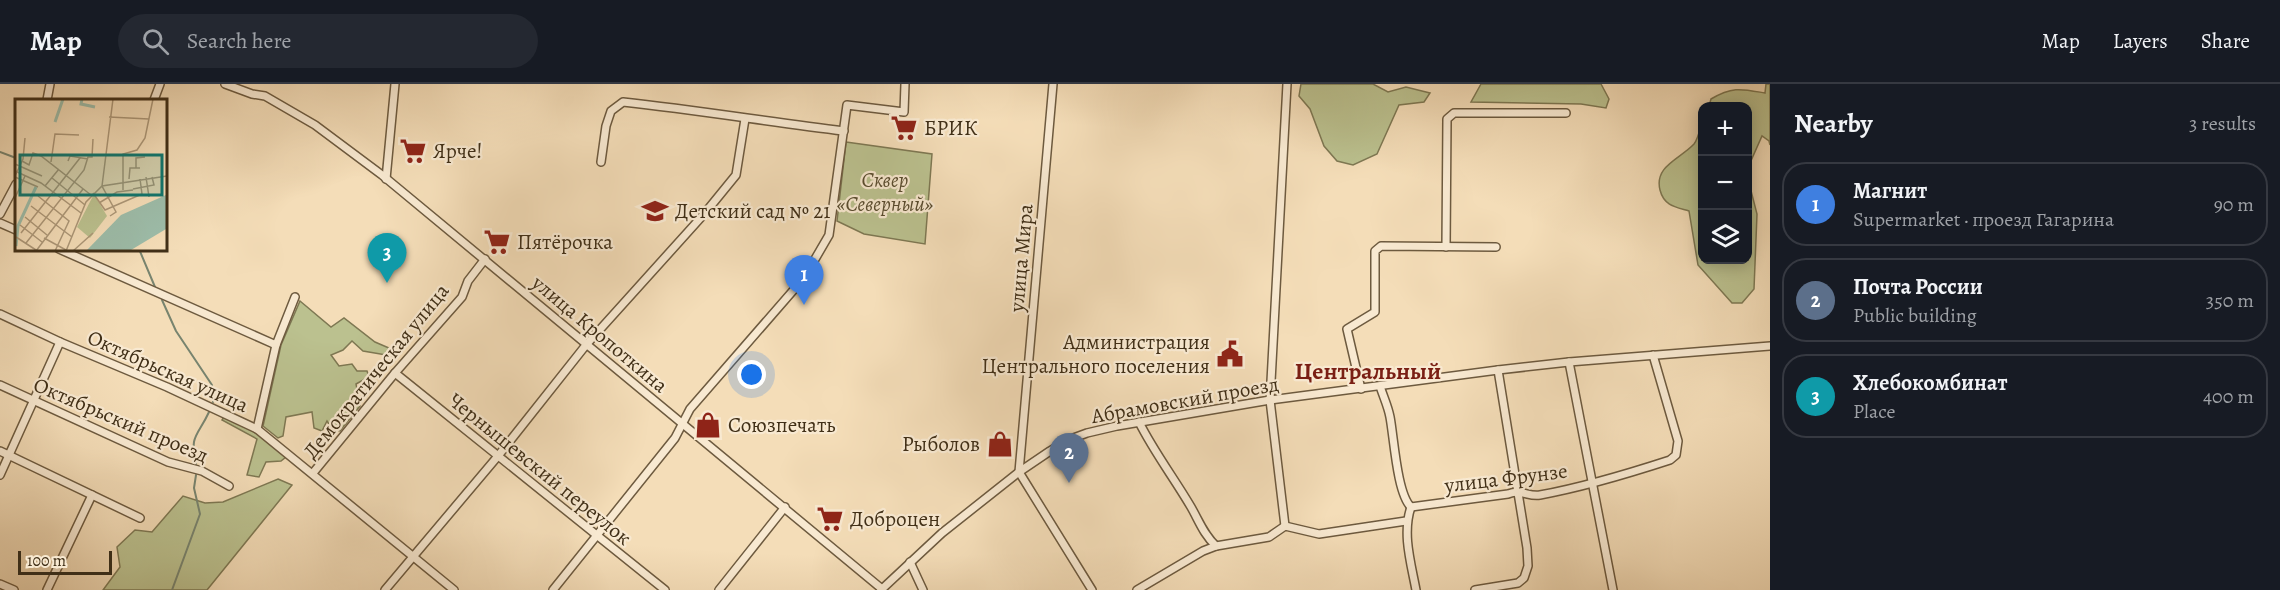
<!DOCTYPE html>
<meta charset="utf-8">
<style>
:root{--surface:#171b24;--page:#242831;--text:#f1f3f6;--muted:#9ea1a6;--line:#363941;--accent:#1a73e8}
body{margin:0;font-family:Alegreya,serif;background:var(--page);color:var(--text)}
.controls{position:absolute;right:18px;top:18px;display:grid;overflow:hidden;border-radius:12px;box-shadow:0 3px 15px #0003}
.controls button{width:54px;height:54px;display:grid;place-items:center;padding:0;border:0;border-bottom:2px solid var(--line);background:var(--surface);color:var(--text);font:30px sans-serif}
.scale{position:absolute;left:18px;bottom:15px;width:94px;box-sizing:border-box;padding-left:6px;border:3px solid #402f17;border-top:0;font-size:16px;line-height:21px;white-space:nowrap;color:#402f17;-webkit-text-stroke:4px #f8e9d1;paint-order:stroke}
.you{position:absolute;left:752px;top:291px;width:21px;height:21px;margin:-15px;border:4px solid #fff;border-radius:50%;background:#1a73e8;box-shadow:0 0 0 9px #1a73e833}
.badge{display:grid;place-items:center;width:39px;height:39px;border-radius:50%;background:var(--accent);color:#fff;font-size:20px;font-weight:700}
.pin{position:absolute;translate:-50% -50px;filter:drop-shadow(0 2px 3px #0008)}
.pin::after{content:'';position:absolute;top:32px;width:21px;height:18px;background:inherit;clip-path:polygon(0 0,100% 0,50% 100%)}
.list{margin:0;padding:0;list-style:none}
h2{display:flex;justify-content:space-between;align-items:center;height:78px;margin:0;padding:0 24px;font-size:26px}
h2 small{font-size:20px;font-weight:400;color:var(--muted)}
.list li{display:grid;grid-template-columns:39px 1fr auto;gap:18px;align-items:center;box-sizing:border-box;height:84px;margin:0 12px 12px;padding:0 12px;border:2px solid var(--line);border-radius:24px}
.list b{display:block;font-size:22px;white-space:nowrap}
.list p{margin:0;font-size:20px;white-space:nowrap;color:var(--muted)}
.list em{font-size:20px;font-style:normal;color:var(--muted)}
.icon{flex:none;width:33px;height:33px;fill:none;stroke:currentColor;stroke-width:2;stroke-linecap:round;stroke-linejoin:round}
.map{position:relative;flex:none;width:1770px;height:506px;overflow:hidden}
header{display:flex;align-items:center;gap:36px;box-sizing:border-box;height:84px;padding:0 30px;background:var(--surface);border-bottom:2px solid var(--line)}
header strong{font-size:28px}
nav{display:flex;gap:33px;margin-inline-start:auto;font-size:21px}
.search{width:420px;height:54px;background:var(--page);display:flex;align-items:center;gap:15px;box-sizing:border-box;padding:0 21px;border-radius:33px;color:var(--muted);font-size:22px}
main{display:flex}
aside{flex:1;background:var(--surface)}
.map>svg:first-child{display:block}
</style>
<header>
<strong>Map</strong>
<div class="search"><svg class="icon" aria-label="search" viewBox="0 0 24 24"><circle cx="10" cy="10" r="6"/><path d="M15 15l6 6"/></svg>Search here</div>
<nav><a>Map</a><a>Layers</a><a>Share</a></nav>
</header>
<main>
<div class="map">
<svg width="1770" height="506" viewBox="0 0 1770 506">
<rect width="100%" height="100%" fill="#f4ddb8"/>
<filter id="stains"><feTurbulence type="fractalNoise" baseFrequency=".00333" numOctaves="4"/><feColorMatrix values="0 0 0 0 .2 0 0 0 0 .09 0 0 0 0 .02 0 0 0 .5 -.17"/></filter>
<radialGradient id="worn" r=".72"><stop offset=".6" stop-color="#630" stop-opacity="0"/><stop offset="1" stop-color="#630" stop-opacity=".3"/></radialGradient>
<g fill="#bbc18f" stroke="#7e7853" stroke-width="1.5">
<path d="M1301,0H1373L1388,8L1406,3L1430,9L1424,18L1399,21L1377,70L1353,81L1337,77L1324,62L1310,25L1299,12Z"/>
<path d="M1481,0H1601L1609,15L1606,24L1581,20L1471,18Z"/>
<path d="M1766,0H1770V61L1769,57L1762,52L1750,79L1748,95L1757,130L1754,205L1742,219H1732L1698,181L1689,127C1676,123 1664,122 1660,106C1654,82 1680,75 1694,60C1698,55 1700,45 1702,38V176H1748V22H1709L1711,15C1733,2 1742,5 1765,9Z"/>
<path d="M846,58L932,70L925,160L864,150L837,137Z"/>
<path d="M300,217L331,243L344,234L375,258L396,267L392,272L363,267L352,257L343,266L331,271L339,282L352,280L357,287H367L369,293L356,300L360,322L340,347L332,345L327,337L322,347L314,344L312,328L286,333L283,352L278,354L263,342L281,261Z"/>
<path d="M225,331L259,349L286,373L281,377L266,378L259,393L247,391L257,355L222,336Z"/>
<path d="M278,395L292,401L207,506H103L120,483L117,463L135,446L152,448L183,412L205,419L223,418Z"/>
</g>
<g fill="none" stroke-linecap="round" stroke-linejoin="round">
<g stroke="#78846f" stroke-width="2">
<path d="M0,68L16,74"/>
<path d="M139,165L155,203"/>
<path d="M162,216L176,247L212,301L213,318"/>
<path d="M196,380C189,351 198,352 209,328"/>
<path d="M172,506L200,430L194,404L196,391"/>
</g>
<g stroke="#6d5a3f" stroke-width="10">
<g id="minor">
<path d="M225,0L252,10L265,12L315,41L382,91L882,505"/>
<path d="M1053,0L1019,388L1092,506"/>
<path d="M47,16L50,0"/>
<path d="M154,16L160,0"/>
<path d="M601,78L606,42L611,27L623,18C697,26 770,38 844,47"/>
<path d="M386,95L395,0"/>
<path d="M0,130L16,100"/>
<path d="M0,139L16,146"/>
<path d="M1446,163L1447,35L1454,29H1566"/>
<path d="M59,165L276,261"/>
<path d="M0,230L60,258L167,303L257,345L454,506"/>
<path d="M1569,278L1613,506"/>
<path d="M395,289L665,506"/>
<path d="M0,301L168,378L202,387L229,402"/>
<path d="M1380,302C1383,312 1388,322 1390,333C1394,354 1397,410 1411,423"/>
<path d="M1361,305L1347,245L1375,228V167L1381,162L1496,163"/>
<path d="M1139,338C1154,368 1174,394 1191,423C1199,437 1204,451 1216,462"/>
<path d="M257,345L276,261L295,213"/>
<path d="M0,367L140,434"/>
<path d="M313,389L395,289L462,213L468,197L485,175"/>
<path d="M0,391L60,258"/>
<path d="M1411,423L1508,410C1522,405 1528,413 1540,411C1584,403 1627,390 1670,376L1676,371L1678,357L1653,271"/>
<path d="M1411,423C1402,450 1411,479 1416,506"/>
<path d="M1285,442L1270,316L1287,0"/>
<path d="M910,478L923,506"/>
<path d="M0,500L14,506"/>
<path d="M47,506L92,411"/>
<path d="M385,506L498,372L586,261L705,129L736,91L745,35"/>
<path d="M553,506L675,354L690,325L804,194L829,151L847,21L904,28L905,0"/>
<path d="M719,506L785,423"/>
<path d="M881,506L942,449L1019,388L1050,367L1068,356L1087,349L1117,342L1270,316L1498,286L1569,278L1770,262"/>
<path d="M1137,506L1203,467L1216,462L1269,453L1285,442L1319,450L1406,437"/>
<path d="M1475,506L1518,499L1524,494L1528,482L1527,464L1498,286"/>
</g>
</g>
<use href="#minor" stroke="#f8e9d1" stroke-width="7"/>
</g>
<defs>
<g id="supermarket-bare" transform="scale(2.07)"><path d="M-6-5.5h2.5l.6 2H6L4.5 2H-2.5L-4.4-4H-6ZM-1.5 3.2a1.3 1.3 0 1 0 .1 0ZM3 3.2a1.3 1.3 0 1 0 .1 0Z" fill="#8f2418" stroke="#f8e9d1" stroke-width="2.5" paint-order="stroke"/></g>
<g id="school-bare" transform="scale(2.07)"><path d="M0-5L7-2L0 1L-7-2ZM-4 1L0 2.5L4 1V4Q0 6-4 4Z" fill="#8f2418" stroke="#f8e9d1" stroke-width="2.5" paint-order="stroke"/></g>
<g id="civic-bare" transform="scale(2.07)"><path d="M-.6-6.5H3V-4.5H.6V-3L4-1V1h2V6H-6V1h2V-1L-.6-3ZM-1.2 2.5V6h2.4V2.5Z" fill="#8f2418" stroke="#f8e9d1" stroke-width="2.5" paint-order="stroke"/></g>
<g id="shop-bare" transform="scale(2.07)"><path d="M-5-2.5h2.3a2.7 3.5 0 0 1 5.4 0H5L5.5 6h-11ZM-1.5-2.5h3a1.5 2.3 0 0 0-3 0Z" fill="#8f2418" stroke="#f8e9d1" stroke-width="2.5" paint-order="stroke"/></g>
</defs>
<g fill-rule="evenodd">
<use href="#supermarket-bare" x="904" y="44"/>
<use href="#supermarket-bare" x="413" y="67"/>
<use href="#school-bare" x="655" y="127"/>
<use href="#supermarket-bare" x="497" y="158"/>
<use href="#civic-bare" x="1230" y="270"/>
<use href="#shop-bare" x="708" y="341"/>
<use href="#shop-bare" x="1000" y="360"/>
<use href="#supermarket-bare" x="830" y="435"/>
</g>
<g text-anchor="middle" stroke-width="4.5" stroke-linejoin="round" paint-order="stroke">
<g font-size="21" fill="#402f17" stroke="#f8e9d1" text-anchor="start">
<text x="924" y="51">БРИК</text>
<text x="433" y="74">Ярче!</text>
<text x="675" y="134">Детский сад № 21</text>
<text x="517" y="165">Пятёрочка</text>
<text x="1210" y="265" text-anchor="end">Администрация<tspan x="1210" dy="24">Центрального поселения</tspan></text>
<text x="728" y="348">Союзпечать</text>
<text x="980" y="367" text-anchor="end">Рыболов</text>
<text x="850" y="442">Доброцен</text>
</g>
<g font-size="21" font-style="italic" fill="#594c2f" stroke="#f8e9d1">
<text x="885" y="103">Сквер<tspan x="885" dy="24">«Северный»</tspan></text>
</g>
<g font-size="21" fill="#402f17" stroke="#f8e9d1">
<text transform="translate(1021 174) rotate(-85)" y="7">улица Мира</text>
<text transform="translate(600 250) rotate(40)" y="7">улица Кропоткина</text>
<text transform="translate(168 287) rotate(24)" y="7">Октябрьская улица</text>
<text transform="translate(376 287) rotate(-51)" y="7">Демократическая улица</text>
<text transform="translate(1185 316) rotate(-10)" y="7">Абрамовский проезд</text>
<text transform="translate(121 336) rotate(23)" y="7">Октябрьский проезд</text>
<text transform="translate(540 385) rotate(39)" y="7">Чернышевский переулок</text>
<text transform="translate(1506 394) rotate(-7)" y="7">улица Фрунзе</text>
</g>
<g font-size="24" font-weight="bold" fill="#7a1f14" stroke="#f8e9d1">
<text x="1368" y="295">Центральный</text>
</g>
</g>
<g transform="translate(15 15)">
<rect width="152" height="152" fill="#f4ddb8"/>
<path d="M79,95L92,117L75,139L62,128Z" fill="#bbc18f"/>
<path d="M151,96V130L116,151H72L106,116Z" fill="#9dbdaa"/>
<path fill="none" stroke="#9dbdaa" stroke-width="3" d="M67,0L66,5L80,8M40,23L48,0M1,147L3,127L21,88"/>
<path fill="none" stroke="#ac9778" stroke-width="1.5" d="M94,18L134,20M7,62L14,66L18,54L26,57L76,96M53,62L55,57L73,60M36,63L40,35L64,36M0,65L27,77M121,69V59L130,58M0,72L26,84L66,114M0,77L8,60L10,39M0,78L23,88M131,78L134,98M37,79L70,106M114,80L115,69H125M30,87L44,70M118,90L139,86L137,78M108,91V55L122,51L130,39L138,0M78,94L90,111L127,95L125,80M23,97L54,122L40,152M0,99L10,77M84,104L102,93L118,91M16,107L57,138M95,117L101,113L87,87L98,0M10,118L32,136M5,126L27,143M6,134L65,59M1,138L21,151M29,139L51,151M11,144L69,71L73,58H77L78,40M21,152L68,90M51,152L71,103L87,87L152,77M58,152L78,134"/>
<path fill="#0f766e" fill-opacity="0.15" stroke="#0f766e" stroke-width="3" d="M5,56H147V96H5Z"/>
<rect width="152" height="152" fill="none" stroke="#402f17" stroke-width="3"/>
</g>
<rect width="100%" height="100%" filter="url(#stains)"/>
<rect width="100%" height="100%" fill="url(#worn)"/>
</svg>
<div class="controls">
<button>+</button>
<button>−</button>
<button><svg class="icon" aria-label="layers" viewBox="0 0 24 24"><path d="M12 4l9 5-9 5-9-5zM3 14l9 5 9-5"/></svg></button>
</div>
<div class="scale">100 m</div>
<div class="you"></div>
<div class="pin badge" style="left:804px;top:221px;background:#3f7fe0">1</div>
<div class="pin badge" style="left:1069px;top:399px;background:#5c6f8a">2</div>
<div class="pin badge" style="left:387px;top:199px;background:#0f9aa8">3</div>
</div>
<aside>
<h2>Nearby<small>3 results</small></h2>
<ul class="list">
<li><span class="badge" style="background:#3f7fe0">1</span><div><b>Магнит</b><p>Supermarket · проезд Гагарина</p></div><em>90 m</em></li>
<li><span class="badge" style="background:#5c6f8a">2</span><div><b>Почта России</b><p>Public building</p></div><em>350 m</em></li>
<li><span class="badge" style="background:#0f9aa8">3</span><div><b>Хлебокомбинат</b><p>Place</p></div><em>400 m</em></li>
</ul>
</aside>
</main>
